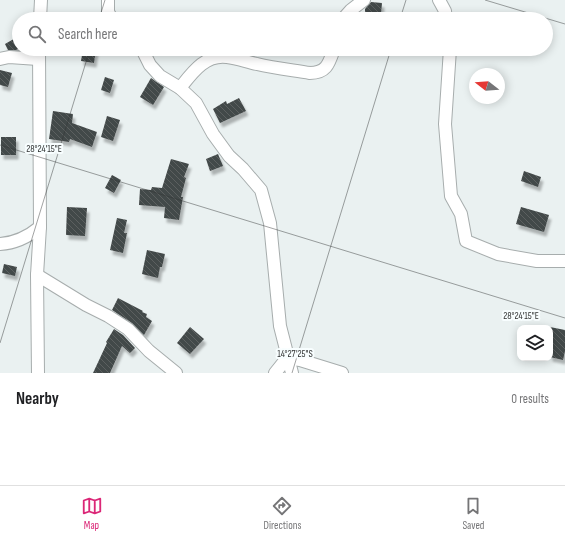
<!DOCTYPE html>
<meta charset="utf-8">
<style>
:root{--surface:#fff;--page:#f6f6f6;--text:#202124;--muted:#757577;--line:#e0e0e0;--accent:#db2777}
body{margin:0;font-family:"Sofia Sans Condensed",sans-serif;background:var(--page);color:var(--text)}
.controls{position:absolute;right:12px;bottom:12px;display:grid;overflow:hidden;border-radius:8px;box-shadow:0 2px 10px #0003}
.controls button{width:36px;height:36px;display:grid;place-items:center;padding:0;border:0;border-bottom:1px solid var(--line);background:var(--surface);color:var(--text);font:20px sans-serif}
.compass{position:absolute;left:469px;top:68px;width:36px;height:36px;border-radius:50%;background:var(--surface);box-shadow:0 2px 10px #0003;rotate:287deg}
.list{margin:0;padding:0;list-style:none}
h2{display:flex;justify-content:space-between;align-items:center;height:52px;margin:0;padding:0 16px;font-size:17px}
h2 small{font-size:13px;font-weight:400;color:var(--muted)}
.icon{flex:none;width:22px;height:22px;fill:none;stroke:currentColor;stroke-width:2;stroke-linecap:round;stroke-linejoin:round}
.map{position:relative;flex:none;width:565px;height:373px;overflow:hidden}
.search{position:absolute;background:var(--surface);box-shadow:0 2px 10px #0003;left:12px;right:12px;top:12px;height:44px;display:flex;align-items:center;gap:10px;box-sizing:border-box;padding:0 14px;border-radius:22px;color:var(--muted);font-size:15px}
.sheet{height:112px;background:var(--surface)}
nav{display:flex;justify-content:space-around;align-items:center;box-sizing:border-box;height:56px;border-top:1px solid var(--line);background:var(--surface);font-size:11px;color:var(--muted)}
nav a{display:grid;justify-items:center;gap:2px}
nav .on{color:var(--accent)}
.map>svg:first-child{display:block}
</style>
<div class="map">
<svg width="565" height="373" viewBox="0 0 565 373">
<defs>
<pattern id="building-back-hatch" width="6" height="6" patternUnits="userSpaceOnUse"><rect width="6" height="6" fill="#434848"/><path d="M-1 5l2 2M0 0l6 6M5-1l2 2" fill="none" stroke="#5c6060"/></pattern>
<filter id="shadow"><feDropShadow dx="2.5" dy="4.5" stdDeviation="1" flood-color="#0004"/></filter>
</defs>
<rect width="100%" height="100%" fill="#eaf1f1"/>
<g fill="url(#building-back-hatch)" filter="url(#shadow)">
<path d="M371,2L382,3L381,14L365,13V9Z"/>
<path d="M19,36V48L16,50H8L5,44Z"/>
<path d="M83,49H96L94,63L81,61Z"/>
<path d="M0,70L12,73L8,87L0,85Z"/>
<path d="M105,77L114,80L110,93L101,90Z"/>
<path d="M151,78L164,87L153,105L140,97Z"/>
<path d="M239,98L246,111L220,123L213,109L226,101L227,104Z"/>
<path d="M53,111L73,114L72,123L97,132L92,147L70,139L69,142L49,139Z"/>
<path d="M107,116L120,120L113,141L101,137Z"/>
<rect x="1" y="137" width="15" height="18"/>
<path d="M218,154L223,166L210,171L206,159Z"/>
<path d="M171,159L189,164L184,177L186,178L181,197H183L179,220L164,218L165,207L139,205L140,189L151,190L152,187L162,188Z"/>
<path d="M524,171L541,177L538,187L521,181Z"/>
<path d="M112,175L121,180L114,193L105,188Z"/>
<path d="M67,207L87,208L85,236L66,235Z"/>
<path d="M521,207L549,215L544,232L516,224Z"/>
<path d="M117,218L127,220L124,233H127L123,253L110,250Z"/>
<path d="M147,250L165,254L162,267H160L158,278L142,274Z"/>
<path d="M4,264L17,267L15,276L2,273Z"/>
<path d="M118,298L143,311L142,312L147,314L146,317L152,321L144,335L132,323L112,310Z"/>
<path d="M190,327L204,339L190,354L177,343Z"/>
<path d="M550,327L565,330V351L563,360L550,357Z"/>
<path d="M114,329L123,335L135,348L130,353L122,346L110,373H93L107,343L106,342Z"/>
</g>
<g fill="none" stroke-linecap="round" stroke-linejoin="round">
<g stroke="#a7adad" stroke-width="14">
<g id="street">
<path d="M108,0V12L112,19"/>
<path d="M439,0L445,11L446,19"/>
<path d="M40,19L41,0"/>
<path d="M343,19L351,10L364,0"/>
<path d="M142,49L150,65L160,76L180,88L196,103L213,134L229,156L243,169L261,190L270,223L280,326L292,373"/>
<path d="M450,49L445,124L451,196L461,214L466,241L498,254L537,261H565"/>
<path d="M0,59L9,57L38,59"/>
<path d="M180,88C192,73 205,54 227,57C237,58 247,62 257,64C274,68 292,70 310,73C327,73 329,63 334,49"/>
<path d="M0,244C16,243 28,237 40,227"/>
<path d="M37,275L86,305L108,316L128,329L149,351L176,373"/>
<path d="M38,373L37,275L40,227L39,49"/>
<path d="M275,373L287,358L300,360L342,373"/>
</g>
</g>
<use href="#street" stroke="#fff" stroke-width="12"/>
</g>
<path fill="none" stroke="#303232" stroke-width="1" stroke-opacity="0.45" d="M485,0L565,24M99,19L105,0M400,19L406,0M0,145L565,318M0,343L90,49M292,373L391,49"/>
<g font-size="10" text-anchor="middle" fill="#303232" stroke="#f8feff" stroke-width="4" stroke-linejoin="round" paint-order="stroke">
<text x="44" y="152">28°24'15"E</text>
<text x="521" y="319">28°24'15"E</text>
<text x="295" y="357">14°27'25"S</text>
</g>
</svg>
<div class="controls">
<button><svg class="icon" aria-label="layers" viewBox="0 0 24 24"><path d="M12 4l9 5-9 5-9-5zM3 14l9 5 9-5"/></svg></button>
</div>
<svg class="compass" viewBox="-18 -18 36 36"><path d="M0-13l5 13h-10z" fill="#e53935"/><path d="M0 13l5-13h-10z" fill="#757577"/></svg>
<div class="search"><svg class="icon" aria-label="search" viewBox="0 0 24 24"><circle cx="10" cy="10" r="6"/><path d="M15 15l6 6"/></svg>Search here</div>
</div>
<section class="sheet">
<h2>Nearby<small>0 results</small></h2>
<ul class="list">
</ul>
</section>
<nav>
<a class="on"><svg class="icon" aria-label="map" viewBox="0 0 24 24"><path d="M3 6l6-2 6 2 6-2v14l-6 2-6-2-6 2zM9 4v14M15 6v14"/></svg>Map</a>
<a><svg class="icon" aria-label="directions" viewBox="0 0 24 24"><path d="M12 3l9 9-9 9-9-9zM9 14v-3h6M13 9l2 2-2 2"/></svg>Directions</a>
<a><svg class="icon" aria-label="saved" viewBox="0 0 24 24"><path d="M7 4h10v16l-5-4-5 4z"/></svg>Saved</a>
</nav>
